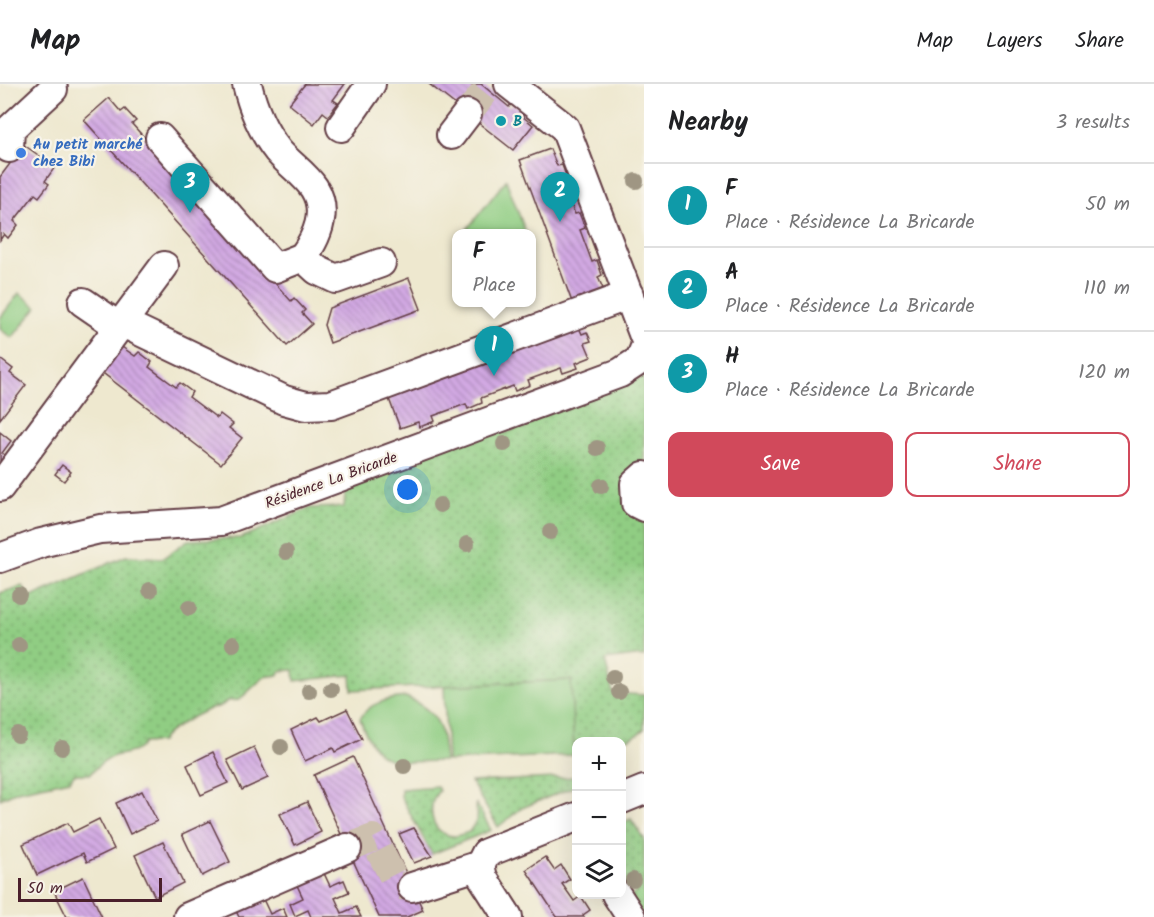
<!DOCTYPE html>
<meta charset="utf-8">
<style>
:root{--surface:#fff;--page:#f2f2f2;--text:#202124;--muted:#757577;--line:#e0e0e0;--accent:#d1495b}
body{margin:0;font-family:Kalam,sans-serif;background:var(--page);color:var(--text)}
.controls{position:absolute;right:18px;bottom:18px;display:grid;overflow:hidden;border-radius:12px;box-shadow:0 6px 24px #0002}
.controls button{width:54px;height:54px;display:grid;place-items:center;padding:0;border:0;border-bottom:2px solid var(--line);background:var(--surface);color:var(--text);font:30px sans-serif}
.scale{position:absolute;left:18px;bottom:15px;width:144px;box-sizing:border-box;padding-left:6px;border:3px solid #4a1f2b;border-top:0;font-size:16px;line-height:21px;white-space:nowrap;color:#4a1f2b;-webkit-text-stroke:4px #f7f3e8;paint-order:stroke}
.you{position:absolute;left:408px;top:406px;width:21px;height:21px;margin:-15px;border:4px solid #fff;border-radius:50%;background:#1a73e8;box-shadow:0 0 0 9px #1a73e833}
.badge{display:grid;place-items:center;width:39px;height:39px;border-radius:50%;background:var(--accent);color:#fff;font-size:20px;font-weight:700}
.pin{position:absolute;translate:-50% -50px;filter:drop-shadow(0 2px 3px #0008)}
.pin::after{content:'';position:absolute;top:32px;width:21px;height:18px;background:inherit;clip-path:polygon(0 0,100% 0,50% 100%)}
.popup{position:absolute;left:452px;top:145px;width:84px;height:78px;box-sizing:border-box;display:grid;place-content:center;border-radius:12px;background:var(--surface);filter:drop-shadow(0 2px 4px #0005);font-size:20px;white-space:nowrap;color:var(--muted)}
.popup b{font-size:22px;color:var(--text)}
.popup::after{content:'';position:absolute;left:50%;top:100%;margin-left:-12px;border:12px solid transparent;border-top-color:var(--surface)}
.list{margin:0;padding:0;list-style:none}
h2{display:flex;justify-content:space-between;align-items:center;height:78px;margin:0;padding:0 24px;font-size:26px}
h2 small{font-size:20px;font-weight:400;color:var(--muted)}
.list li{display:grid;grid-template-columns:39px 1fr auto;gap:18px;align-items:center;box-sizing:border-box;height:84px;padding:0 24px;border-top:2px solid var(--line)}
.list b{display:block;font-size:22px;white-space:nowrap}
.list p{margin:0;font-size:20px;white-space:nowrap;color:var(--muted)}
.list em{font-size:20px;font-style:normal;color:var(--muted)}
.actions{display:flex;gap:12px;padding:18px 24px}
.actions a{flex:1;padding:14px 0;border:2px solid var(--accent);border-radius:12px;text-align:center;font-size:21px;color:var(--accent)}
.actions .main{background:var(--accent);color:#fff}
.icon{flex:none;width:33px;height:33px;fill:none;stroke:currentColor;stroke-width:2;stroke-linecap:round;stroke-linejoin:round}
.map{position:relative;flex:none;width:644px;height:833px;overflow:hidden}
header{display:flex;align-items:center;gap:36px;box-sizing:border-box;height:84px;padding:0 30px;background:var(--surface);border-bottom:2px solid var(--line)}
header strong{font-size:28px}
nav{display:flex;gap:33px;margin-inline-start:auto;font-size:21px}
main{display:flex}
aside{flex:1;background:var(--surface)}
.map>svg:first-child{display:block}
</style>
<header>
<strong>Map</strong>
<nav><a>Map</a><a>Layers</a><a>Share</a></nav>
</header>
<main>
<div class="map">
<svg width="644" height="833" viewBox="0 0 644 833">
<defs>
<pattern id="grass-dots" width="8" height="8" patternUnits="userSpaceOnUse" patternTransform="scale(1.5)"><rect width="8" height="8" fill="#90cd83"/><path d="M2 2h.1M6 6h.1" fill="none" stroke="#78a66b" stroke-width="1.8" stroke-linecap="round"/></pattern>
<pattern id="building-back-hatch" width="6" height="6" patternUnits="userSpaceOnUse" patternTransform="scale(1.5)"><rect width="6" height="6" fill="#d2a9e3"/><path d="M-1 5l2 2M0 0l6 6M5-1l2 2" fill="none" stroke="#ac89b8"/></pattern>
</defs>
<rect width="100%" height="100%" fill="#f7f3e8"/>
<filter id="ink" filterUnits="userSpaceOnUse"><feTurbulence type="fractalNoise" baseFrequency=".0167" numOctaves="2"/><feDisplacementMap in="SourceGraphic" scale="12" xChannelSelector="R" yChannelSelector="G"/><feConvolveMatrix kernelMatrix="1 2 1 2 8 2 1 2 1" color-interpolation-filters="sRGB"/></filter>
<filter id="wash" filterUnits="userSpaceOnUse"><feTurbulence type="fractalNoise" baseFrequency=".008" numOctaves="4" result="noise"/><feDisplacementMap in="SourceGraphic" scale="24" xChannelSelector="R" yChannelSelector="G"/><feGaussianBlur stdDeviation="1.35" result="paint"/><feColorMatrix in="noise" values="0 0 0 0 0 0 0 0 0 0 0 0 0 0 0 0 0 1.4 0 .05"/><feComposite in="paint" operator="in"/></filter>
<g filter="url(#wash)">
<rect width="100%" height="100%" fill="#eee8cf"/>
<g fill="url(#grass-dots)" stroke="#6d7657" stroke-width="1.5">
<path d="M644,288V573L635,572L605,576L613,609L644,611V645C626,663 601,658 576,658V670L574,671L570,596L352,606L351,591L295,597L294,586L281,587L278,591L264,593L239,616L227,617C220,625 216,622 207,626C196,631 165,647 161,658L144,659C138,670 124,669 114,672C104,675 97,683 90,690H74L70,696L17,707L0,715V509L22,502L31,513L126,472L163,474L188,456L241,454L310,424L344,423L346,398L501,341L504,349L514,346L512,338Z"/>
<path d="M576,693V702L522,724L498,743L471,698Z"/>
<path d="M437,702L439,707C425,721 431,752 454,752C458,752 464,749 469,748L477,736L476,719L491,746L432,770L401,713V705Z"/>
<path d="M631,735L644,755V833L626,816L636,808L632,800L622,806V739Z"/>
</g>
<g fill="#90cd83" stroke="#6d7657" stroke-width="1.5">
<path d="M506,96L526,149H464Z"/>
<path d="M19,209L37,223L12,254L0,245V234Z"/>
<path d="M571,596L574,671L447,677L444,602Z"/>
<path d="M406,613C441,630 441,640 445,677C396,677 379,688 360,635C369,618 388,615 406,613Z"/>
</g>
<g id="blocks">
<g fill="url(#building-back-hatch)">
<path d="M305,0H345L333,16L338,19L328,32L323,28L314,40L289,20Z"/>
<path d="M429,0H481L509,23L512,19L525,29L522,32L533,41L513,66Z"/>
<path d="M109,14L121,28L125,25L136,37L132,40L291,217L294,214L305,226L302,229L312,240L287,262L84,36Z"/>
<path d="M24,61L55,83L45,97L49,100L39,113L35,110L14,137L18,141L8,154L4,150L0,156V93Z"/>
<path d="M550,65L557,82L562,81L568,97L562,98L575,130L579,129L585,144L580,146L592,178L597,176L602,191L598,193L604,207L572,218L520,76Z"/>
<path d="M409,194L421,225L330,259L324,241L329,224Z"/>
<path d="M576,237L582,250L587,248L591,257L585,259L591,273L576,279L578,284L563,289L561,284L528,296L530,301L515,307L513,302L481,314L482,319L468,325L466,320L433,332L435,337L420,343L418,338L400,344L386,307Z"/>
<path d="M119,261L135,272L139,268L152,278L149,283L176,303L180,299L192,308L189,313L217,334L220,330L233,340L229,344L242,354L221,380L99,286Z"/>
<path d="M0,275L13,285L10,289L26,301L0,335Z"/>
<path d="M0,348L11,357L2,369L6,372L0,380Z"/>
<path d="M62,381L71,388L64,397L55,390Z"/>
<path d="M347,625L362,655L335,668L333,664L305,677L291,646L318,633L321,637Z"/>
<path d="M254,663L268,694L242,706L227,676Z"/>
<path d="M213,668L228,699L201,711L187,681Z"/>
<path d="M353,673L423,826L407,833H379L314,691Z"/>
<path d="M142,707L157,737L130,750L116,719Z"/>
<path d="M307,718L321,748L295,761L280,730Z"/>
<path d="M99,735L114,765L87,778L83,769L37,791L23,760L68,739L73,748Z"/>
<path d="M210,737L230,778L202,792L182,750Z"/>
<path d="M414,744L432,772L414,779L399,750Z"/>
<path d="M163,758L183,799L155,813L135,771Z"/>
<path d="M545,773L554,786L561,781L570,795L562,800L574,817L581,812L590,826L583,831L584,833H557L526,786Z"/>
<path d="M322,785L330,802L344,796L349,808L335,814L342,829L356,823L361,833H311L308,826L295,832L290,820L303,814L295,797Z"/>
<path d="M83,793L102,833H67L54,807Z"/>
<path d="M262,813L270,830L283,824L287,833H239L235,825Z"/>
</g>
</g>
</g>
<g filter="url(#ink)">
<use href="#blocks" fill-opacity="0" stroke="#633d44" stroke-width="1.5"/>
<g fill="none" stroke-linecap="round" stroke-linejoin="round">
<g stroke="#cdc0ae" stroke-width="28" stroke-dasharray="28 14" stroke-linecap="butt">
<path d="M467,30L487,5"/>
<path d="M347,764L373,754L398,802L412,803"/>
</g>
<g stroke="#633d44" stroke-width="32">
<g id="minor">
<path d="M247,0C253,25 262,47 278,67C289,80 305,90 314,104C329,128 317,153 303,173L317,186L336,195L381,179"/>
<path d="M509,0L565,44L644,252"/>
<path d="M341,43L371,0"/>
<path d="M451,51L467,30"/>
<path d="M160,54L275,184L303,173"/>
<path d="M9,64L10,45L53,5"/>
<path d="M83,218L118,242"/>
<path d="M121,238L284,316L306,322L331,321L629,211"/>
<path d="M644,392L635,400L636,419L644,423"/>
<path d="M0,403L164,182"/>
<path d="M0,474L41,459L100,445L221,437L620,289L640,276L644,266"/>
<path d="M622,715L644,706"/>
<path d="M480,781L486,769L576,733"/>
<path d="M480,781L483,794L508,833"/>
<path d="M412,803L480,781"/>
<path d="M616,810L631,833"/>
<path d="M188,833L347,764"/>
</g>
</g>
<use href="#minor" stroke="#fff" stroke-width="28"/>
</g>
<g fill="#9f9683">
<circle cx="636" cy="97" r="8"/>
<circle cx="504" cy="360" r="8"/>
<circle cx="597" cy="364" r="8"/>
<circle cx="601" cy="402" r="8"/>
<circle cx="440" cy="421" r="8"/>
<circle cx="550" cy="448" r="8"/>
<circle cx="467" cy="460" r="8"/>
<circle cx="286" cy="468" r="8"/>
<circle cx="150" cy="506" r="8"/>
<circle cx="19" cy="511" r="8"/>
<circle cx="189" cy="524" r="8"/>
<circle cx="233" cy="560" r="8"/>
<circle cx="19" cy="561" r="8"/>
<circle cx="613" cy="593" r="8"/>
<circle cx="331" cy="605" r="8"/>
<circle cx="309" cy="607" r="8"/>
<circle cx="619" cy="608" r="8"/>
<circle cx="18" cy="651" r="8"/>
<circle cx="281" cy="663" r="8"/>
<circle cx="62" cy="664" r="8"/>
<circle cx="404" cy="682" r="8"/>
<circle cx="633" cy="796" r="8"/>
</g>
</g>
<circle fill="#0f9aa8" stroke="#f7f3e8" stroke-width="2" cx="501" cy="37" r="6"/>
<circle fill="#3f7fe0" stroke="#f7f3e8" stroke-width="2" cx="21" cy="69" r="6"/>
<g text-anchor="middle" stroke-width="4.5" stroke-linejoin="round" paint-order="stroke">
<g font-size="15" font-weight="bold" fill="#0d838f" stroke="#f7f3e8" text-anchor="start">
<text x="513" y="42">B</text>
</g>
<g font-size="15" font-weight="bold" fill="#366cbe" stroke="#f7f3e8" text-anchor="start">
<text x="33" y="65">Au petit marché<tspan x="33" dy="17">chez Bibi</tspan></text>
</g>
<g font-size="15" fill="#4a1f2b" stroke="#f7f3e8">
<text transform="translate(331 396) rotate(-20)" y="5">Résidence La Bricarde</text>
</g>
</g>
</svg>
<div class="controls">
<button>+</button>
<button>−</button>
<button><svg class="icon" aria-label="layers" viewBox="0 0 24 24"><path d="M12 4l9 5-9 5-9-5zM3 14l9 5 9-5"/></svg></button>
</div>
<div class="scale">50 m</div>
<div class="you"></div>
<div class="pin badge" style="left:494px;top:292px;background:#0f9aa8">1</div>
<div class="popup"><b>F</b>Place</div>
<div class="pin badge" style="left:560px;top:138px;background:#0f9aa8">2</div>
<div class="pin badge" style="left:190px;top:129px;background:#0f9aa8">3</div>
</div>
<aside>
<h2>Nearby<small>3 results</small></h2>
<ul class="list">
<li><span class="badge" style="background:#0f9aa8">1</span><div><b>F</b><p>Place · Résidence La Bricarde</p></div><em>50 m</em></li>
<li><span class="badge" style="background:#0f9aa8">2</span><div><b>A</b><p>Place · Résidence La Bricarde</p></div><em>110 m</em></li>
<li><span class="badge" style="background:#0f9aa8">3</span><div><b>H</b><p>Place · Résidence La Bricarde</p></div><em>120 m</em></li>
</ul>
<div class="actions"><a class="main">Save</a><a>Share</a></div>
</aside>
</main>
